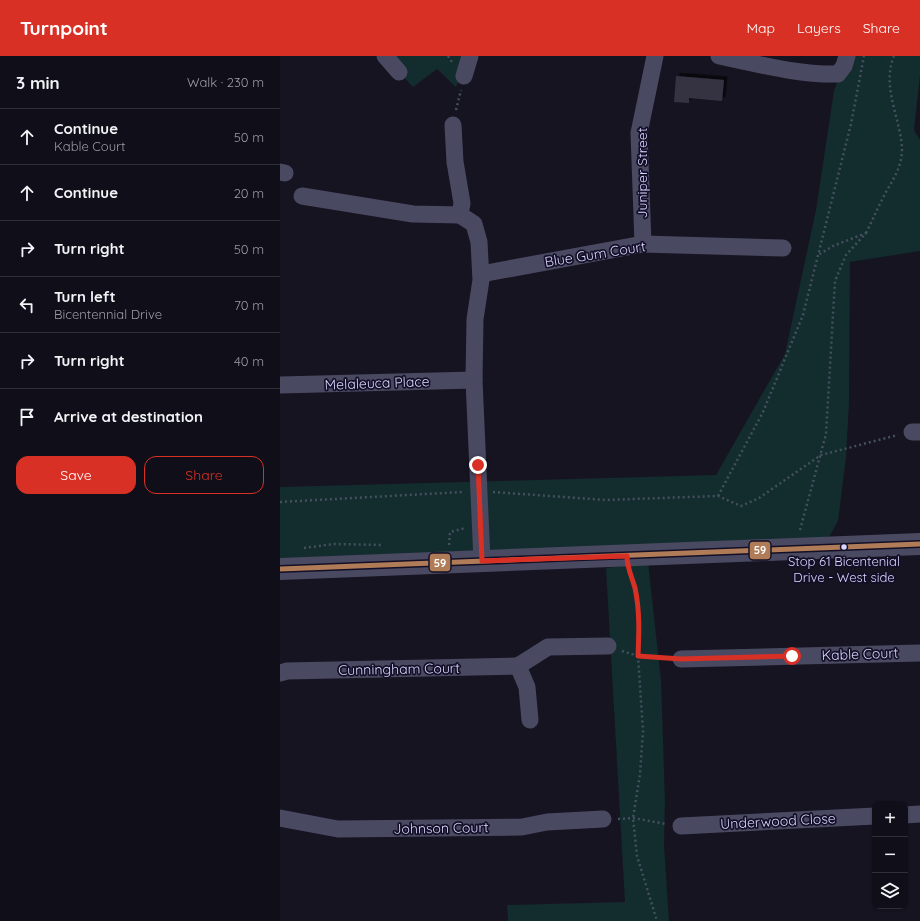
<!DOCTYPE html>
<meta charset="utf-8">
<style>
:root{--surface:#100f19;--page:#1e1d26;--text:#f1f3f6;--muted:#9c9ca2;--line:#302f38;--accent:#d93025}
body{margin:0;font-family:Quicksand,sans-serif;background:var(--page);color:var(--text)}
.controls{position:absolute;right:12px;bottom:12px;display:grid;overflow:hidden;border-radius:8px;box-shadow:0 1px 3px #0004}
.controls button{width:36px;height:36px;display:grid;place-items:center;padding:0;border:0;border-bottom:1px solid var(--line);background:var(--surface);color:var(--text);font:20px sans-serif}
.stop{position:absolute;width:12px;height:12px;margin:-9px;border:3px solid #d93025;border-radius:50%;background:#fff}
.stop.end{background:#d93025;border-color:#fff;box-shadow:0 1px 4px #0008}
.list{margin:0;padding:0;list-style:none}
h2{display:flex;justify-content:space-between;align-items:center;height:52px;margin:0;padding:0 16px;font-size:17px}
h2 small{font-size:13px;font-weight:400;color:var(--muted)}
.list li{display:grid;grid-template-columns:26px 1fr auto;gap:12px;align-items:center;box-sizing:border-box;height:56px;padding:0 16px;border-top:1px solid var(--line)}
.list b{display:block;font-size:15px;white-space:nowrap}
.list p{margin:0;font-size:13px;white-space:nowrap;color:var(--muted)}
.list em{font-size:13px;font-style:normal;color:var(--muted)}
.actions{display:flex;gap:8px;padding:12px 16px}
.actions a{flex:1;padding:9px 0;border:1px solid var(--accent);border-radius:12px;text-align:center;font-size:14px;color:var(--accent)}
.actions .main{background:var(--accent);color:#fff}
.icon{flex:none;width:22px;height:22px;fill:none;stroke:currentColor;stroke-width:2;stroke-linecap:round;stroke-linejoin:round}
.map{position:relative;flex:none;width:640px;height:865px;overflow:hidden}
header{display:flex;align-items:center;gap:24px;box-sizing:border-box;height:56px;padding:0 20px;background:var(--accent);color:#fff}
header strong{font-size:19px}
nav{display:flex;gap:22px;margin-inline-start:auto;font-size:14px}
main{display:flex}
aside{flex:1;background:var(--surface)}
.map>svg:first-child{display:block}
</style>
<header>
<strong>Turnpoint</strong>
<nav><a>Map</a><a>Layers</a><a>Share</a></nav>
</header>
<main>
<aside>
<h2>3 min<small>Walk · 230 m</small></h2>
<ul class="list">
<li><svg class="icon" aria-label="ahead" viewBox="0 0 24 24"><path d="M12 20V5M6 11l6-6 6 6"/></svg><div><b>Continue</b><p>Kable Court</p></div><em>50 m</em></li>
<li><svg class="icon" aria-label="ahead" viewBox="0 0 24 24"><path d="M12 20V5M6 11l6-6 6 6"/></svg><div><b>Continue</b></div><em>20 m</em></li>
<li><svg class="icon" aria-label="right" viewBox="0 0 24 24"><path d="M7 20v-9h11M14 6l5 5-5 5"/></svg><div><b>Turn right</b></div><em>50 m</em></li>
<li><svg class="icon" aria-label="left" viewBox="0 0 24 24"><path d="M17 20v-9H6M10 6l-5 5 5 5"/></svg><div><b>Turn left</b><p>Bicentennial Drive</p></div><em>70 m</em></li>
<li><svg class="icon" aria-label="right" viewBox="0 0 24 24"><path d="M7 20v-9h11M14 6l5 5-5 5"/></svg><div><b>Turn right</b></div><em>40 m</em></li>
<li><svg class="icon" aria-label="arrive" viewBox="0 0 24 24"><path d="M6 21V4h12l-3 4 3 4H6"/></svg><div><b>Arrive at destination</b></div></li>
</ul>
<div class="actions"><a class="main">Save</a><a>Share</a></div>
</aside>
<div class="map">
<svg width="640" height="865" viewBox="0 0 640 865">
<defs>
<filter id="shadow"><feDropShadow dx="3.5" dy="-3.5" stdDeviation="0" flood-color="#0009"/></filter>
</defs>
<rect width="100%" height="100%" fill="#161421"/>
<g fill="#132c2d">
<path d="M104,0H190L176,31L157,13L133,31Z"/>
<path d="M567,0H640V19L634,74L640,84V195L570,206L569,347L566,401L558,465L543,492L0,503V431L436,419L505,298L536,154L554,35Z"/>
<path d="M368,506L381,625L385,745L384,789L389,865H228L227,849L345,846L326,512Z"/>
</g>
<path fill="#343243" filter="url(#shadow)" d="M396,20L444,24L442,45L409,42V47L394,46Z"/>
<g fill="none" stroke-linecap="round" stroke-linejoin="round">
<g stroke="#44505f" stroke-width="2.5" stroke-dasharray="2 3" stroke-linecap="butt">
<path d="M168,0L172,6"/>
<path d="M176,54L181,34"/>
<path d="M586,177C593,163 599,149 606,136C614,122 622,110 622,93C621,63 601,31 614,0"/>
<path d="M213,436L326,444L438,440L461,450L479,442L541,399L618,379"/>
<path d="M438,440L483,356L523,259L571,68L584,0"/>
<path d="M0,446L183,436"/>
<path d="M520,474L546,378L555,225L566,199L586,177L553,190L538,199"/>
<path d="M169,489L170,476L185,472"/>
<path d="M24,492L54,488L103,489"/>
<path d="M349,516L355,532L359,561L358,600L363,675L360,718L353,762L357,800L377,865"/>
<path d="M342,595L358,600L387,602"/>
<path d="M338,763L353,762L386,768"/>
</g>
<g stroke="#4a4962" stroke-width="17">
<path d="M105,0L119,16"/>
<path d="M439,0C478,8 518,19 558,18L564,10L567,0"/>
<path d="M184,20L190,0"/>
<path d="M173,69L175,106L182,147L180,159L194,168L199,186L201,224L195,263L194,324L202,505"/>
<path d="M0,116L5,117"/>
<path d="M22,140L133,158L180,159"/>
<path d="M363,188L359,77L375,0"/>
<path d="M201,218L363,188L503,192"/>
<path d="M0,329L194,324"/>
<path d="M632,376H640"/>
<path d="M401,603L640,597"/>
<path d="M238,610L268,591L328,590"/>
<path d="M0,617L7,615L238,610L247,631L250,664"/>
<path d="M625,759L640,758"/>
<path d="M0,762L58,773L242,771L267,766L323,763"/>
<path d="M401,770L595,760"/>
</g>
<path stroke="#4a4962" stroke-width="22" d="M0,513L640,488"/>
<g stroke="#130f26" stroke-width="8">
<path id="bus-1" d="M0,513L640,488"/>
</g>
<use href="#bus-1" stroke="#b07c57" stroke-width="5"/>
</g>
<g fill="none" stroke-linecap="round" stroke-linejoin="round">
<path stroke="#d93025" stroke-width="5" d="M198,409L202,505L347,500C347,512 352,521 355,532C360,555 359,578 358,600L401,603L512,600"/>
</g>
<circle fill="#d9d4ff" stroke="#130f26" stroke-width="1.5" cx="564" cy="491" r="3.5"/>
<g text-anchor="middle" stroke-width="3.5" stroke-linejoin="round" paint-order="stroke">
<g font-size="13" fill="#d9d4ff" stroke="#130f26">
<text x="564" y="510">Stop 61 Bicentenial<tspan x="564" dy="16">Drive - West side</tspan></text>
</g>
<g font-size="14" fill="#d9d4ff" stroke="#130f26">
<text transform="translate(362 117) rotate(-90)" y="5">Juniper Street</text>
<text transform="translate(315 198) rotate(-9)" y="5">Blue Gum Court</text>
<text transform="translate(97 327) rotate(-2)" y="5">Melaleuca Place</text>
<text transform="translate(580 598) rotate(-2)" y="5">Kable Court</text>
<text transform="translate(119 613) rotate(-1)" y="5">Cunningham Court</text>
<text transform="translate(498 765) rotate(-3)" y="5">Underwood Close</text>
<text transform="translate(161 772) rotate(-1)" y="5">Johnson Court</text>
</g>
</g>
<g stroke="#130f26" stroke-width="1.5">
<rect x="469" y="485" width="22" height="19" rx="4" fill="#b07c57"/>
<rect x="149" y="497" width="22" height="19" rx="4" fill="#b07c57"/>
</g>
<g font-size="11" text-anchor="middle" font-weight="bold" fill="#fff">
<text x="480" y="498">59</text>
<text x="160" y="511">59</text>
</g>
</svg>
<div class="controls">
<button>+</button>
<button>−</button>
<button><svg class="icon" aria-label="layers" viewBox="0 0 24 24"><path d="M12 4l9 5-9 5-9-5zM3 14l9 5 9-5"/></svg></button>
</div>
<div class="stop" style="left:512px;top:600px"></div>
<div class="stop end" style="left:198px;top:409px"></div>
</div>
</main>
